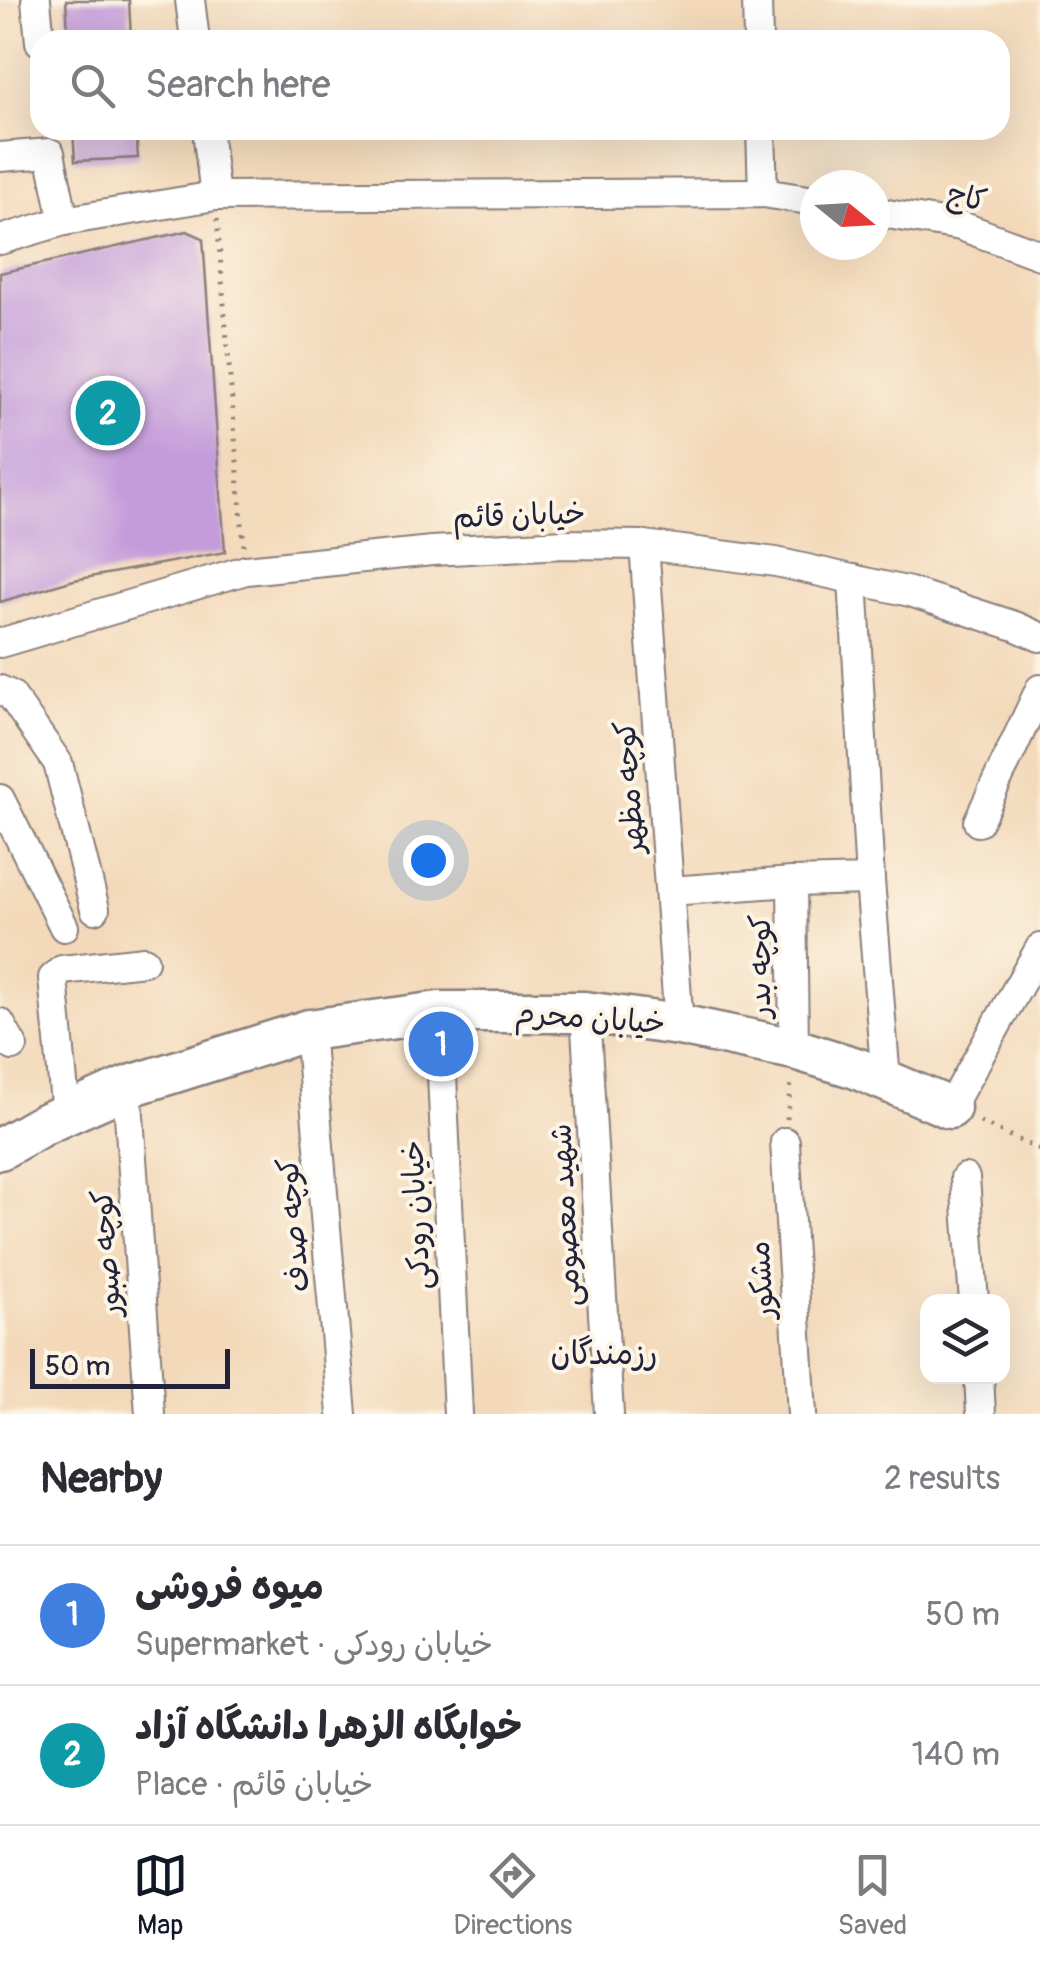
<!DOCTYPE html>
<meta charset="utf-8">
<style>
:root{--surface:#fff;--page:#f7f7f7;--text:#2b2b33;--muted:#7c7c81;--line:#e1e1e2;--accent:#111827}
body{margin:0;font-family:Pangolin,"Playpen Sans Arabic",sans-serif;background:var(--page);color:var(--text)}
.controls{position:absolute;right:30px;bottom:30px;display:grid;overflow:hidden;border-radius:20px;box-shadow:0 10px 40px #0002}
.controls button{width:90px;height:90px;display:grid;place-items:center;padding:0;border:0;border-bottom:2px solid var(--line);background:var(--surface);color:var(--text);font:50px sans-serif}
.compass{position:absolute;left:800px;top:170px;width:90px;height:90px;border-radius:50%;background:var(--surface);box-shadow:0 10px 40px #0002;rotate:108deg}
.scale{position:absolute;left:30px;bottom:25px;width:200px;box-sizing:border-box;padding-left:10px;border:5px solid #22223b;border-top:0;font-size:28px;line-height:35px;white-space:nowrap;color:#22223b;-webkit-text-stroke:8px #fcf5e5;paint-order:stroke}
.you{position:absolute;left:428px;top:860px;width:35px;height:35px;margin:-25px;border:8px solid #fff;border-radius:50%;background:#1a73e8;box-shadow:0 0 0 15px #1a73e833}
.badge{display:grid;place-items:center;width:65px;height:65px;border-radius:50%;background:var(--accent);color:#fff;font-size:32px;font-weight:700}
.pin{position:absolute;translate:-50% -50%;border:5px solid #fff;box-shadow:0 2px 10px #0006}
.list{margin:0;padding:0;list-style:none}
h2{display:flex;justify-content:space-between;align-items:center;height:130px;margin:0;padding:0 40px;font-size:42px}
h2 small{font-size:32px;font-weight:400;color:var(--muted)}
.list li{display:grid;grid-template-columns:65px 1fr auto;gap:30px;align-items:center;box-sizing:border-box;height:140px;padding:0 40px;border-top:2px solid var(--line)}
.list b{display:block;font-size:38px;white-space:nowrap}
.list p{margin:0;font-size:32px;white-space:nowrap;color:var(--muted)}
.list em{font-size:32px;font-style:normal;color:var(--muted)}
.icon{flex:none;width:55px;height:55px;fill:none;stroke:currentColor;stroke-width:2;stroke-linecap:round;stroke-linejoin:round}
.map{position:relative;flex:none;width:1040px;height:1414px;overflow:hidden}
.search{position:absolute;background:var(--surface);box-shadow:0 10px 40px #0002;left:30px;right:30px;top:30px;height:110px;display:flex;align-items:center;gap:25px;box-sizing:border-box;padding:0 35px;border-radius:30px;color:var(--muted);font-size:38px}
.sheet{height:410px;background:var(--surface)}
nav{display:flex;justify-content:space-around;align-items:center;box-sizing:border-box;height:140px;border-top:2px solid var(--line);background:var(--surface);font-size:28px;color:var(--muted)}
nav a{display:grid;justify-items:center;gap:5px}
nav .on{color:var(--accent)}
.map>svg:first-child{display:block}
</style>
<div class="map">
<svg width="1040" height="1414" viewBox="0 0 1040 1414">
<rect width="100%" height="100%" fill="#fcf5e5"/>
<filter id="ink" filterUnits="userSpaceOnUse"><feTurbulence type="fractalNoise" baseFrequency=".01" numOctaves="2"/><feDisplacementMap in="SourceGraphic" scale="20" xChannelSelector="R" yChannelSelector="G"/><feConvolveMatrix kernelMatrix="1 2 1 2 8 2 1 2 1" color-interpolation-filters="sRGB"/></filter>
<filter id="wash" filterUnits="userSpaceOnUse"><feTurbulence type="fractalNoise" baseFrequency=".0048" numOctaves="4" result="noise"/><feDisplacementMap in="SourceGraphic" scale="40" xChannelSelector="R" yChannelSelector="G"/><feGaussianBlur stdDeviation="2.25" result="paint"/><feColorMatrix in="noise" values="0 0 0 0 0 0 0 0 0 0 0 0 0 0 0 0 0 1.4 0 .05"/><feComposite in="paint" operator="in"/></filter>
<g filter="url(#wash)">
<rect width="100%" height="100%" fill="#f3d9ba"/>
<g id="blocks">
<g fill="#c49bdb">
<path d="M66,0H129L131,40H68V34L85,33L68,32Z"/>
<path d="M73,130H136L138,158L75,161Z"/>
<path d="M187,231L203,238L225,552L74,580L0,602V273Z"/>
</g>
</g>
</g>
<g filter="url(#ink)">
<use href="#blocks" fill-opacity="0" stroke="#8a7e7a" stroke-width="2.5"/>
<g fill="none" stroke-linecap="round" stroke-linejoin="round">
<g stroke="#8a7e7a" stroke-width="32">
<g id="street">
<path d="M36,0L40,42"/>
<path d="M190,0L195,40"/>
<path d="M757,0L758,40"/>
<path d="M207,130L215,196"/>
<path d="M761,130L763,193"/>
<path d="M0,157L50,153L64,221"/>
<path d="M875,212L961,226L1040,255"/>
<path d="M0,240L64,221L215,196L763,193L815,201"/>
<path d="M644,545L679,1025"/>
<path d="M0,643L246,570L432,551L565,544L644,545L776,562L910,592L1015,626L1040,637"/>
<path d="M0,690L11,695L58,763L95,909"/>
<path d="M0,799L64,927"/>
<path d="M978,822L1040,689"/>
<path d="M870,880L886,1081"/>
<path d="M792,882L794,1049"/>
<path d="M670,891L792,882L870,880L853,579"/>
<path d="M439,1012L458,1414"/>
<path d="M585,1012L609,1414"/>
<path d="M0,1023L13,1046"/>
<path d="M309,1030L342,1414"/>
<path d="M127,1087L150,1414"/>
<path d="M950,1108L1040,948"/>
<path d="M66,1114L53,978L62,970L144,961"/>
<path d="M785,1142L802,1414"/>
<path d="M965,1178L974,1302"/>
<path d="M979,1376L981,1414"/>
</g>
</g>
<g stroke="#8a7e7a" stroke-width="45">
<path id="secondary" d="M0,1149L44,1124L127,1087L309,1030L439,1012H585L679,1025L794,1049L856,1068L950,1108"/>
</g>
<g stroke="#8a7e7a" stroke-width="5" stroke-dasharray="2.5 8" stroke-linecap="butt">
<path d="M217,219L244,547"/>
<path d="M787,1119L791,1081"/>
<path d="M980,1122L1040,1150"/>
</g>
<use href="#street" stroke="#fff" stroke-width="28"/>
<use href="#secondary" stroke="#fff" stroke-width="40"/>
</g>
</g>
<g text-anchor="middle" stroke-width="8" stroke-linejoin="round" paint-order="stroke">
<g font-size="30" fill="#22223b" stroke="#fcf5e5">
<text transform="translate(967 197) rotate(14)" y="10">کاج</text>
<text transform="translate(519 515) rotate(-2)" y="10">خیابان قائم</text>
<text transform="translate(629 787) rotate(-94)" y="10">کوچه مظهر</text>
<text transform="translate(760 966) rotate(-90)" y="10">کوچه بدر</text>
<text transform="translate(590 1018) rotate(4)" y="10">خیابان محرم</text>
<text transform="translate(416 1215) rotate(-93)" y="10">خیابان رودکی</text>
<text transform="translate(565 1215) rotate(-93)" y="10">شهید معصومی</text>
<text transform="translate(293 1225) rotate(-95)" y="10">کوچه صدف</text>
<text transform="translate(106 1253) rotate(-94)" y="10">کوچه صبور</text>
<text transform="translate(761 1280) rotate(-94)" y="10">مشکور</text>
</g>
<g font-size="32" fill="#22223b" stroke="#fcf5e5">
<text x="604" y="1364">رزمندگان</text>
</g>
</g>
</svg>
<div class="controls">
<button><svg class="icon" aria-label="layers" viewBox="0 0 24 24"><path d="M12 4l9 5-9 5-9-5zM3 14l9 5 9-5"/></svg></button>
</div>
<svg class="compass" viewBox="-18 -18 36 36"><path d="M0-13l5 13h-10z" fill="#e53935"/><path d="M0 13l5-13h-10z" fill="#7c7c81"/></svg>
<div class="scale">50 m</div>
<div class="you"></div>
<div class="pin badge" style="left:441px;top:1044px;background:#3f7fe0">1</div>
<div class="pin badge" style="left:108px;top:413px;background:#0f9aa8">2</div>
<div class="search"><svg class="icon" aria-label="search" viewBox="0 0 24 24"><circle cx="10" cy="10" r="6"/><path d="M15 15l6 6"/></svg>Search here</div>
</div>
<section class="sheet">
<h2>Nearby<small>2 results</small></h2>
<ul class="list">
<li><span class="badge" style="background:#3f7fe0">1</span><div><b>میوه فروشی</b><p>Supermarket · خیابان رودکی</p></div><em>50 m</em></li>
<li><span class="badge" style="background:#0f9aa8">2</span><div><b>خوابگاه الزهرا دانشگاه آزاد</b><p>Place · خیابان قائم</p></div><em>140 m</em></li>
</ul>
</section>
<nav>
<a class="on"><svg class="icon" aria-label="map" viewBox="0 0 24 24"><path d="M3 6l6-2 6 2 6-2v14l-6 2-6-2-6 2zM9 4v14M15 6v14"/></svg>Map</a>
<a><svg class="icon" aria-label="directions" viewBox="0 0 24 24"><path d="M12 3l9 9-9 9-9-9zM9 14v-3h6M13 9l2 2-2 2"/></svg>Directions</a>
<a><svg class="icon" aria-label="saved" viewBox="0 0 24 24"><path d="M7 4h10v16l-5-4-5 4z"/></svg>Saved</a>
</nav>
